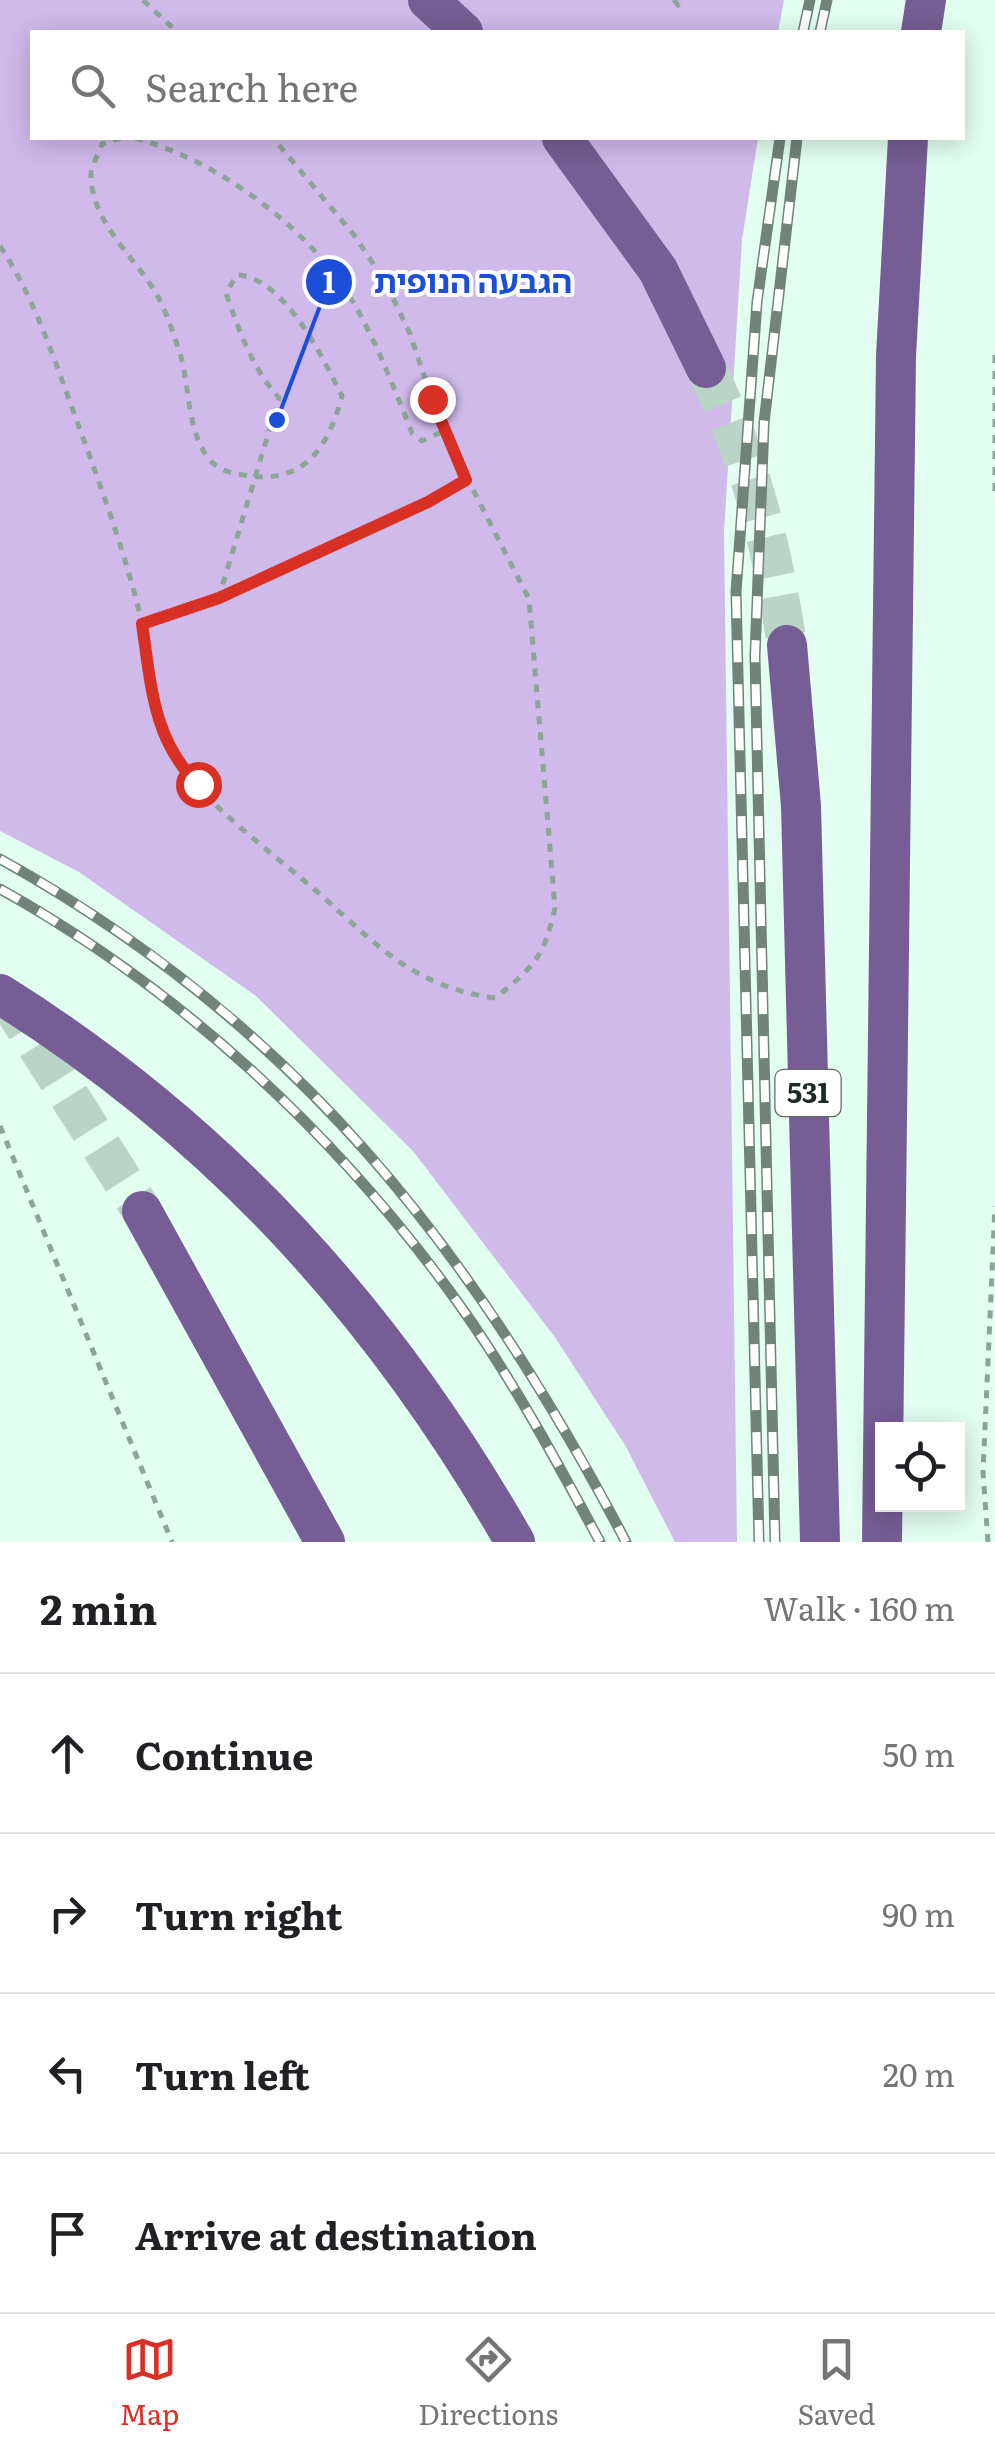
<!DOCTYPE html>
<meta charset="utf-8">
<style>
:root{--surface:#fff;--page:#f6f6f6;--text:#202124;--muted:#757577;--line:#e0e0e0;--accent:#d93025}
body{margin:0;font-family:Literata,"Noto Sans Hebrew",serif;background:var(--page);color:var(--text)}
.controls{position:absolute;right:30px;bottom:30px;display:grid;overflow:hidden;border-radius:0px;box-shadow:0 5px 25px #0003}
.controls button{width:90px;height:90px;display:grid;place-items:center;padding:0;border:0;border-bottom:2px solid var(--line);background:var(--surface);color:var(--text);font:50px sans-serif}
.stop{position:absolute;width:30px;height:30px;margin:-22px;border:8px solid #d93025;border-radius:50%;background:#fff}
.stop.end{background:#d93025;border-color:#fff;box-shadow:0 2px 10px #0008}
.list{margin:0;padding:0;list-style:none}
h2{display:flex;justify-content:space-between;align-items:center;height:130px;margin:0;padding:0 40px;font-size:42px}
h2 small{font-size:32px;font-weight:400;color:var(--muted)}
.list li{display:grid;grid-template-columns:65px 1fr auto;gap:30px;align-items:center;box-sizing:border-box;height:160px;padding:0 40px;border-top:2px solid var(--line)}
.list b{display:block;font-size:38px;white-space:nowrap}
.list em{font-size:32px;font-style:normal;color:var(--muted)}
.icon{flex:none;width:55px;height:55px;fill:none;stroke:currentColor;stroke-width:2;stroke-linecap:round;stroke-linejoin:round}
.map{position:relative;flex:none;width:995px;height:1542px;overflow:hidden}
.search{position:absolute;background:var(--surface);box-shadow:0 5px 25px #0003;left:30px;right:30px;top:30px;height:110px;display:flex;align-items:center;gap:25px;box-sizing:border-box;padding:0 35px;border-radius:0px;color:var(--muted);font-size:38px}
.sheet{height:770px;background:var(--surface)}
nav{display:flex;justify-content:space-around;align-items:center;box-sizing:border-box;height:140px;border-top:2px solid var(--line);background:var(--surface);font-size:28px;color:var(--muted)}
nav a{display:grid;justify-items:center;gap:5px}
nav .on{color:var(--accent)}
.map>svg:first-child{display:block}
</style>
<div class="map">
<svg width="995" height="1542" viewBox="0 0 995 1542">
<rect width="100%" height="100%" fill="#e2fff1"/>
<path fill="#cfbaea" d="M0,0H784L778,32H32V138H758L742,240L724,532L737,1542H675L625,1445L554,1336L413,1151L256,996L79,872L0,831Z"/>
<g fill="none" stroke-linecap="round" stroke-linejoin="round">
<g stroke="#bbd4c8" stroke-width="40" stroke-dasharray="40 20" stroke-linecap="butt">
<path d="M706,368C750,457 772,547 787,645"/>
<path d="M5,995L142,1211"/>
</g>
<g stroke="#8da499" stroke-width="5" stroke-dasharray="8 8" stroke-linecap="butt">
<path d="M143,0L177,32"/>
<path d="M674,0L678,5L684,0"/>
<path d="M121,138L102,144C99,153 92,165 91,173C89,219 135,258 156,293C167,313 174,335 181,357C190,390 187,431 209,459C218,470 230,473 243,475C304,486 328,448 342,396C323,358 284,277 237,275L226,293C239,331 252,368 279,398L219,597"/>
<path d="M135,138C214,159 304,224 348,294C375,337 393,386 412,433L422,441L442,432"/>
<path d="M0,246C34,297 53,356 74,413C99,482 125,551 142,623C151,663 147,713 168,749C196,798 278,857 322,896C380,948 415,987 495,998C534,967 544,957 555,908L529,599L443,431L410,334L386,283L354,235L273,138"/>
<path d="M995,355V496"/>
<path d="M142,624L219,597L427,502L466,479"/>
<path d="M0,1126L172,1542"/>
<path d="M988,1542L983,1472L995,1206"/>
</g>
<g stroke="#765d95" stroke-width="40">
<path d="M428,0L463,32"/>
<path d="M921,32L926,0"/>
<path d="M562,138L658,270L706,368"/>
<path d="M787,645L801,806L820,1542"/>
<path d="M0,994C222,1133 386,1316 515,1542"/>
<path d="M142,1211L325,1542"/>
<path d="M882,1542L896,356L908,138"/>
</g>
<g stroke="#70847b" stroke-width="11">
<g id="rail">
<path d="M803,32L810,0"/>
<path d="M820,32L827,0"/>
<path d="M0,859C295,1022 472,1248 626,1542"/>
<path d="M0,889C182,990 341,1138 461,1307C514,1382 557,1462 600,1542"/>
<path d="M759,1542L736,592L757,302L780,138"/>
<path d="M775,1542L755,656L764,423L797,138"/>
</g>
</g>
<use href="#rail" stroke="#fff" stroke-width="8" stroke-dasharray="22" stroke-linecap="butt"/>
</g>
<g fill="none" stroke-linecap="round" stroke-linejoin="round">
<path stroke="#d93025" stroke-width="12" d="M198,784C153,741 151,684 142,624L219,598L428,502L466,480L432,399"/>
</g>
<g text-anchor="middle" stroke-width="8" stroke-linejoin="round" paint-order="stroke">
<rect fill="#fff" stroke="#616a66" stroke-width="2.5" x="775.5" y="1070" width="65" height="46" rx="8"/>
<g font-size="28" font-weight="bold" fill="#1d2a24">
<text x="808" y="1103">531</text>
</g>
</g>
<path fill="none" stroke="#1d4ed8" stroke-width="4" d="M277 420L329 282"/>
<g fill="#1d4ed8" stroke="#fff" stroke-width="4">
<circle cx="277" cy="420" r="10"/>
<circle cx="329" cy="282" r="25"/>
</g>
<g font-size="30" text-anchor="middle" font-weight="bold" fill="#fff">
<text x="329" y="293">1</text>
</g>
<g font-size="32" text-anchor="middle" font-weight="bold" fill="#1d4ed8" stroke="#fff" stroke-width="8" stroke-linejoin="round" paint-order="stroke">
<text x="473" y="293">הגבעה הנופית</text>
</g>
</svg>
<div class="controls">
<button><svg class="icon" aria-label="locate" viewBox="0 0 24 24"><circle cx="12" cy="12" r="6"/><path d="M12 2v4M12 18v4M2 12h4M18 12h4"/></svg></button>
</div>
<div class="stop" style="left:198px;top:784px"></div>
<div class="stop end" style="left:432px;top:399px"></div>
<div class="search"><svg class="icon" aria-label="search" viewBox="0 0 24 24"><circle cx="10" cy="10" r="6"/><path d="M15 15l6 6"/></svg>Search here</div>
</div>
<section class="sheet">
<h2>2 min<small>Walk · 160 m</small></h2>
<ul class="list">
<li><svg class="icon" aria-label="ahead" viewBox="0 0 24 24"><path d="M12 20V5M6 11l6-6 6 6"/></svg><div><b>Continue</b></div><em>50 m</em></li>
<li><svg class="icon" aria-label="right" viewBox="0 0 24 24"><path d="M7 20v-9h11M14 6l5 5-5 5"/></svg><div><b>Turn right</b></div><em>90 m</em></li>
<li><svg class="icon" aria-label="left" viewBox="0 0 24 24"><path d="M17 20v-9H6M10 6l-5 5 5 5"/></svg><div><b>Turn left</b></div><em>20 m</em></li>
<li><svg class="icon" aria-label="arrive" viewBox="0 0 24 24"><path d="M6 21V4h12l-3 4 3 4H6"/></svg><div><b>Arrive at destination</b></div></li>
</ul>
</section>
<nav>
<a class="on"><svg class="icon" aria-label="map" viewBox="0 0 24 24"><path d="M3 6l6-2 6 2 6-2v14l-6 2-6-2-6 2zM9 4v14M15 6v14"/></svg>Map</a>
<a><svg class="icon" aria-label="directions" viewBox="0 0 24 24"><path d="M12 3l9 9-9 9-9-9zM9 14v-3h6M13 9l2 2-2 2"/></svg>Directions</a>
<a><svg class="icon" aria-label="saved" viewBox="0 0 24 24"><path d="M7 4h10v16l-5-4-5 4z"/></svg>Saved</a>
</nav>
